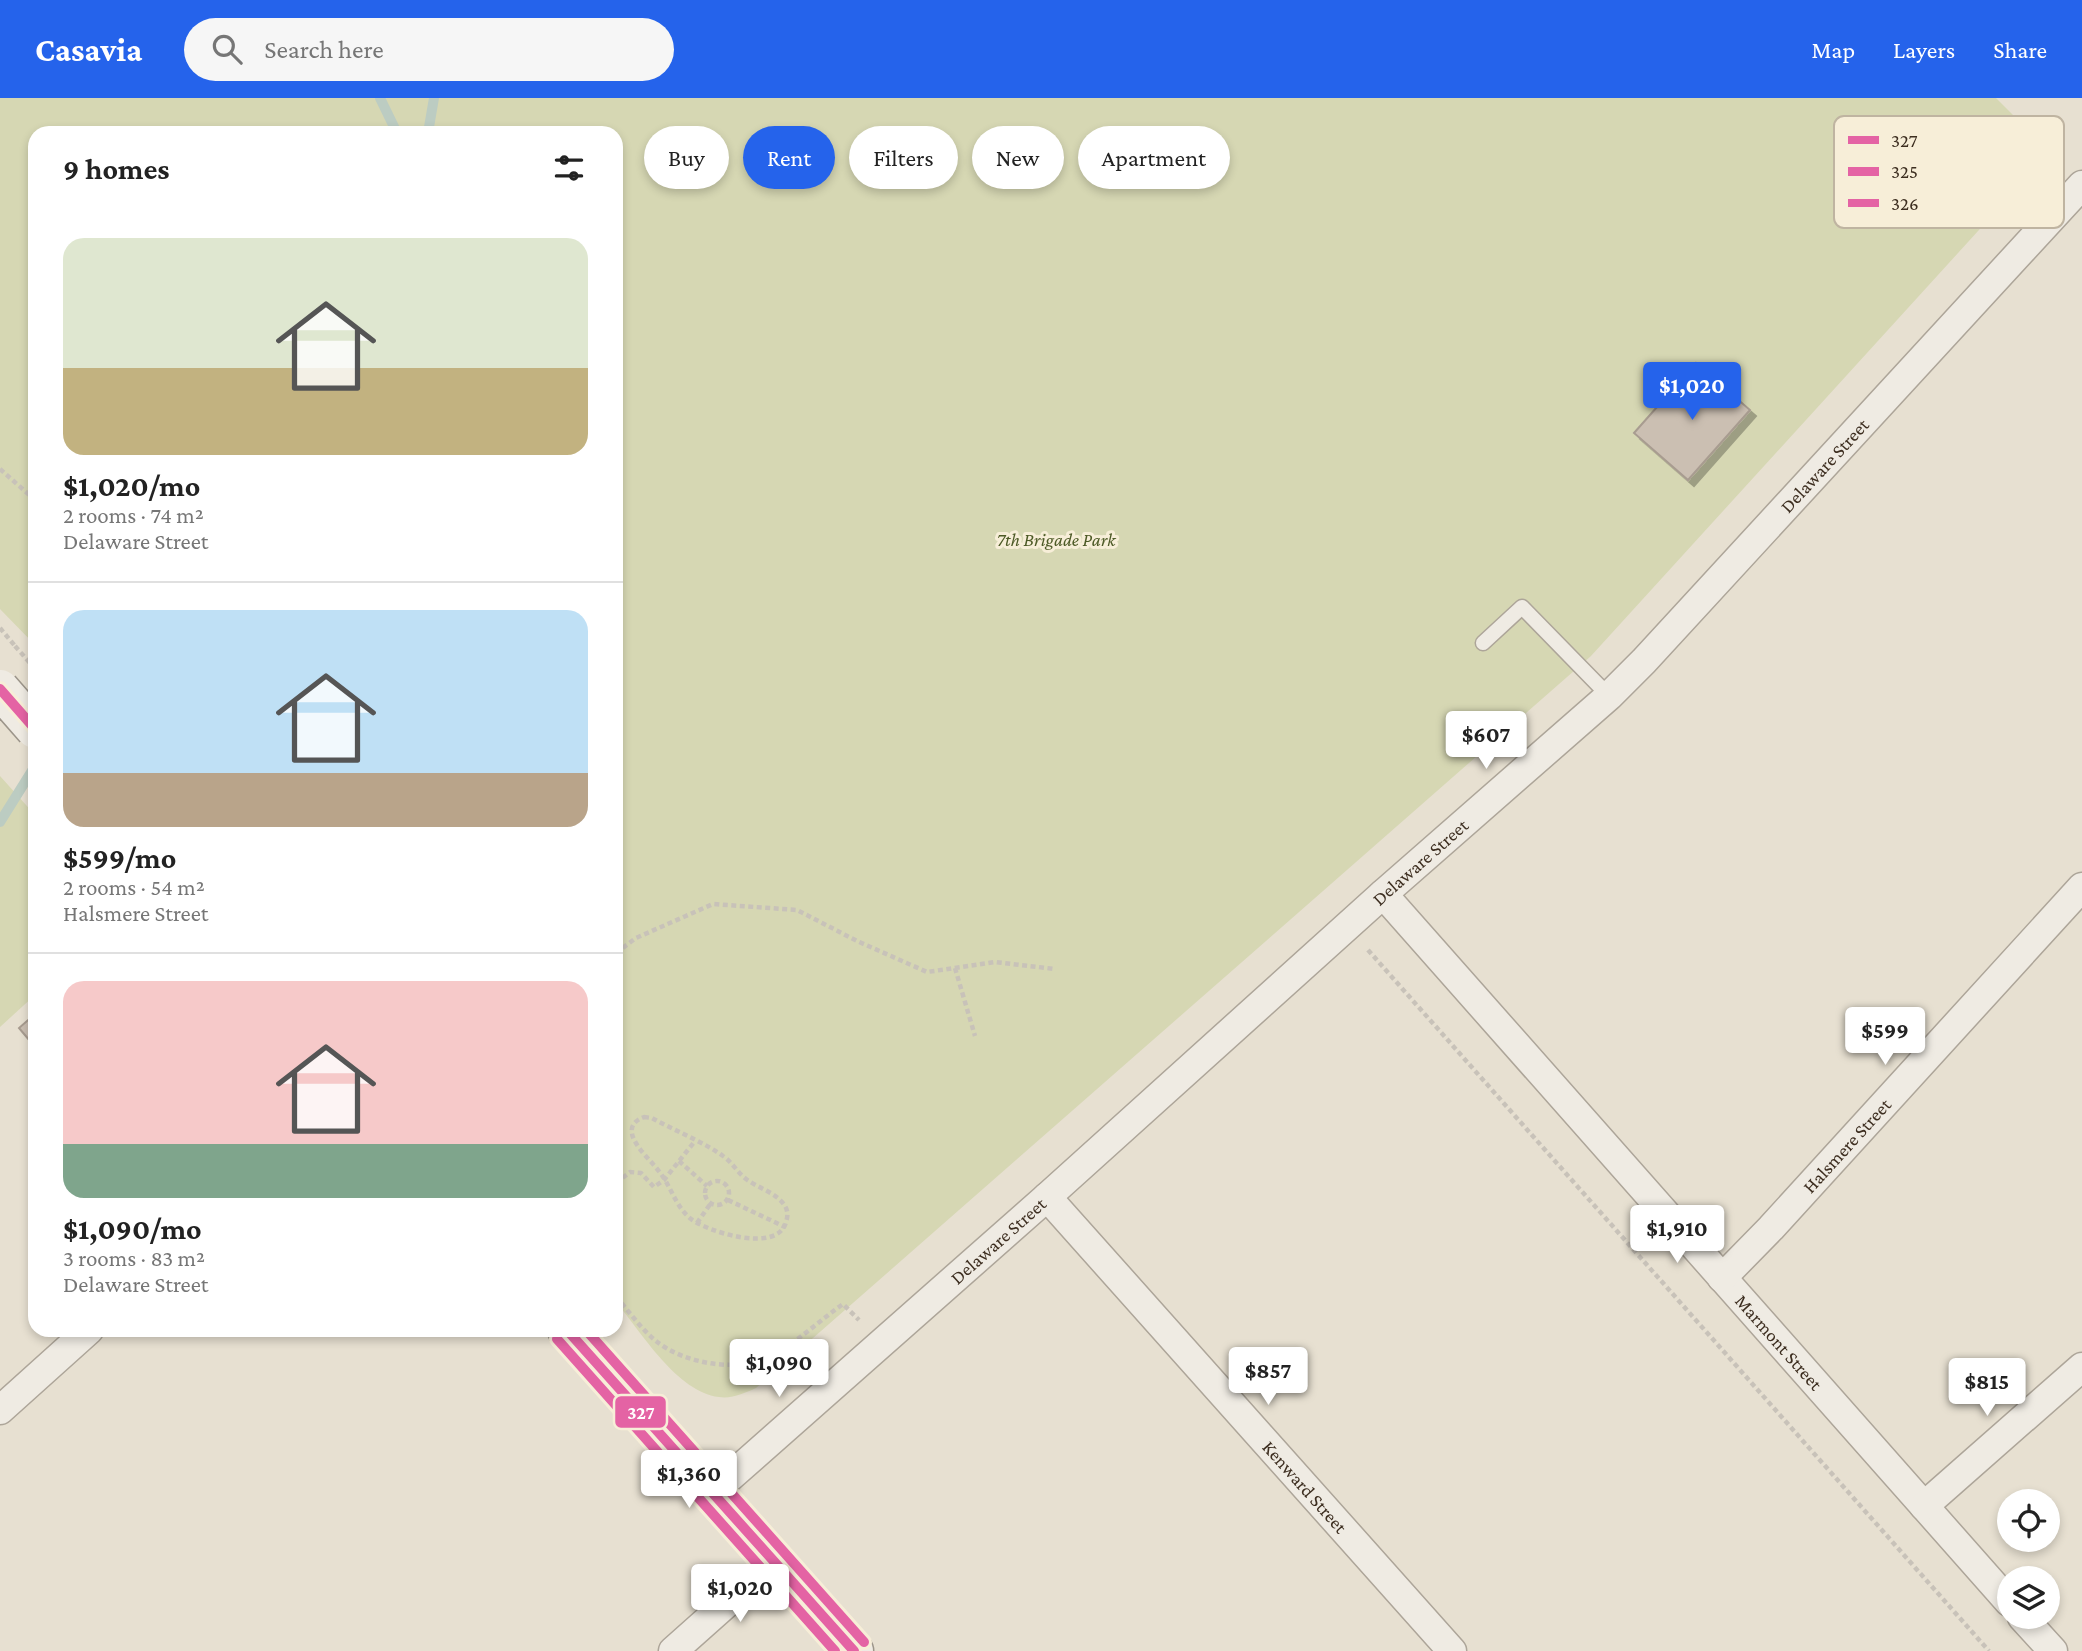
<!DOCTYPE html>
<html lang="en">
<head>
<meta charset="utf-8">
<style>
  :root { --surface:#fff; --page:#f6f6f6; --text:#222; --muted:#767676; --line:#e0e0e0; --accent:#2563eb }
  body { margin:0; font-family:"Crimson Pro",serif; background:var(--page); color:var(--text); height:100vh; display:flex; flex-direction:column; font-size:26px; white-space:nowrap }
  * { box-sizing:border-box; margin:0 }
  p { font-size:23px; color:var(--muted) }
  .icon { flex:none; width:38px; height:38px; fill:none; stroke:currentColor; stroke-width:2; stroke-linecap:round; stroke-linejoin:round }
  .map { position:relative; flex:1; overflow:hidden }
  .side { position:absolute; left:28px; top:28px; width:595px; height:1211px; display:flex; flex-direction:column; background:var(--surface); border-radius:21px; box-shadow:0 4px 10px #0003 }
  .side>* { flex:none }
  .hud { position:absolute; left:644px; top:28px; width:665px; height:63px; display:flex; gap:14px }
  .tools { position:absolute; left:1997px; top:1391px; display:grid; gap:14px }
  .tools a { display:grid; place-items:center; width:63px; height:63px; border-radius:50%; background:var(--surface); box-shadow:0 4px 10px #0003; font-size:35px }
  .price { position:absolute; translate:-50% -60px; padding:0 16px; border-radius:7px; background:#fff; color:#222; font-size:23px; line-height:46px; filter:drop-shadow(0 2px 4px #0008) }
  .price::after { content:''; position:absolute; left:50%; top:42px; width:21px; height:16px; margin-left:-10px; background:inherit; clip-path:polygon(0 0,100% 0,50% 100%) }
  .price.on { background:var(--accent); color:#fff }
  ul { padding:0; list-style:none }
  li { display:grid; align-content:center; gap:14px; height:371px; padding:0 35px }
  li+li { border-top:2px solid var(--line) }
  li span { display:grid; place-items:center; height:217px; border-radius:21px; color:#555 }
  li>.icon { margin-inline-start:auto }
  span .icon { width:126px; height:126px; fill:#fffc; stroke-width:1 }
  li b { font-size:30px }
  h2 { display:flex; justify-content:space-between; align-items:center; height:84px; padding:0 35px; font-size:30px }
  .chip { padding:0 24px; border-radius:32px; background:var(--surface); box-shadow:0 4px 10px #0003; font-size:24px; line-height:63px }
  .chip.on { background:var(--accent); color:#fff }
  header { display:flex; align-items:center; gap:42px; box-sizing:border-box; height:98px; padding:0 35px; background:var(--accent); color:#fff }
  header strong { font-size:33px }
  nav { display:flex; gap:38px; margin-inline-start:auto; font-size:24px }
  .search { width:490px; height:63px; background:var(--page); display:flex; align-items:center; gap:18px; box-sizing:border-box; padding:0 24px; border-radius:38px; color:var(--muted); font-size:26px }
  .map>svg:first-child { display:block }
  .green { fill:#d6d7b3 }
  .lines { fill:none; stroke-linecap:round; stroke-linejoin:round }
  .stream { stroke:#bcccc2; stroke-width:10 }
  .building { fill:#cbbfb2; stroke:#a89c90; stroke-width:2; filter:url(#shadow) }
  .service-casing { stroke:#ada599; stroke-width:17 }
  .minor-casing { stroke:#ada599; stroke-width:31 }
  .secondary-casing { stroke:#9c958a; stroke-width:41 }
  .path { stroke:#c8c2b9; stroke-width:4.5; stroke-dasharray:5 3.5; stroke-linecap:butt }
  .service { stroke:#efebe3; stroke-width:14 }
  .minor { stroke:#efebe3; stroke-width:28 }
  .secondary { stroke:#efebe3; stroke-width:38 }
  .secondary-bridge-casing { stroke:#9c958a; stroke-width:41; stroke-linecap:butt }
  .path-bridge { stroke:#c8c2b9; stroke-width:4.5; stroke-dasharray:5 3.5; stroke-linecap:butt }
  .secondary-bridge { stroke:#efebe3; stroke-width:38 }
  .bus-1-casing { stroke:#f7eed8; stroke-width:16 }
  .bus-2-casing { stroke:#f7eed8; stroke-width:16 }
  .bus-3-casing { stroke:#f7eed8; stroke-width:16 }
  .bus-1 { stroke:#e463a4; stroke-width:10 }
  .bus-2 { stroke:#e463a4; stroke-width:10 }
  .bus-3 { stroke:#e463a4; stroke-width:10 }
  .labels { text-anchor:middle; dominant-baseline:central; stroke-width:6; stroke-linejoin:round; paint-order:stroke }
  .street-label { font-size:19px; fill:#3d2e20; stroke:#f7eed8 }
  .park-label { font-size:19px; font-style:italic; fill:#4d5a26; stroke:#f7eed8 }
  .key { fill:#f7eed8; stroke:#bfb4a1; stroke-width:2 }
  .key-label { font-size:19px; fill:#3d2e20 }
  .line-badge { stroke:#f7eed8; stroke-width:2.5 }
  .badge-label { font-size:19px; text-anchor:middle; font-weight:bold; fill:#fff }
</style>
</head>
<body>
<header>
<strong>Casavia</strong>
<div class="search"><svg class="icon" aria-label="search" viewBox="0 0 24 24"><circle cx="10" cy="10" r="6"/><path d="M15 15l6 6"/></svg>Search here</div>
<nav><a>Map</a><a>Layers</a><a>Share</a></nav>
</header>
<div class="map">
<svg width="2082" height="1553" viewBox="0 0 2082 1553">
  <defs>
    <filter id="shadow"><feDropShadow dx="6" dy="6" stdDeviation="0" flood-color="#0004"/></filter>
  </defs>
  <rect width="100%" height="100%" fill="#e7e0d1"/>
  <path class="green" d="M0,0H1996L2050,54L1591,558L756,1290C745,1295 732,1301 719,1299C677,1294 642,1235 616,1204V35H35V547L0,511Z
    M0,678L35,717V897L0,929Z"/>
  <g class="lines">
    <path class="stream" d="M380,0L397,35
      M428,35L434,0
      M0,724L35,668"/>
  </g>
  <path class="building" d="M1696,265L1750,312L1688,382L1634,335Z
    M35,916V949L19,930Z"/>
  <g class="lines">
    <defs>
      <path id="service" d="M1483,545L1522,509L1609,598"/>
      <g id="minor">
        <path id="s1" d="M1383,796L2009,1504"/>
        <path id="s2" d="M1047,1099L1452,1553"/>
        <path id="s3" d="M1722,1180L1771,1130L2082,789"/>
        <path d="M0,1312L89,1232"/>
        <path id="s4" d="M713,1394L1047,1099L1383,796L1609,598L1644,563L2082,87"/>
        <path d="M1924,1408L2082,1269"/>
        <path d="M2022,1519L2053,1553"/>
        <path d="M673,1553L774,1463"/>
      </g>
      <path id="secondary" d="M567,1232L854,1553"/>
    </defs>
    <use href="#service" class="service-casing"/>
    <use href="#minor" class="minor-casing"/>
    <use href="#secondary" class="secondary-casing"/>
    <path class="path" d="M0,371L35,402
      M0,530L15,548
      M1368,852L1989,1553
      M616,855L636,840L713,806L797,812L857,843L927,874L995,864L1055,871
      M955,870L975,938
      M644,1019L652,1020C675,1033 702,1043 723,1058C732,1064 737,1074 746,1081C758,1090 777,1095 785,1108C788,1113 788,1118 786,1124C778,1156 708,1134 691,1121C676,1109 672,1091 661,1076C656,1069 650,1063 644,1056C633,1043 623,1027 644,1019Z
      M679,1063L707,1088
      M705 1095a12 12 0 1 1 24 0a12 12 0 1 1-24 0Z
      M616,1085L630,1074L641,1075L654,1089L664,1082L695,1043
      M728,1102L785,1129
      M697,1125L711,1105
      M616,1199C629,1213 641,1231 656,1243C683,1265 736,1275 769,1259C795,1246 819,1223 843,1206L859,1222"/>
    <use href="#service" class="service"/>
    <use href="#minor" class="minor"/>
    <use href="#secondary" class="secondary"/>
    <defs>
      <path id="secondary-bridge" d="M0,591L35,631"/>
    </defs>
    <use href="#secondary-bridge" class="secondary-bridge-casing"/>
    <path class="path-bridge" d="M15,548L30,565"/>
    <use href="#secondary-bridge" class="secondary-bridge"/>
    <defs>
      <path id="bus-1" d="M0,591L35,631
        M567,1232L854,1553"/>
      <path id="bus-2" d="M557,1241L835,1553"/>
      <path id="bus-3" d="M586,1232L864,1544"/>
    </defs>
    <use href="#bus-1" class="bus-1-casing"/>
    <use href="#bus-2" class="bus-2-casing"/>
    <use href="#bus-3" class="bus-3-casing"/>
    <use href="#bus-1" class="bus-1"/>
    <use href="#bus-2" class="bus-2"/>
    <use href="#bus-3" class="bus-3"/>
  </g>
  <g class="labels">
    <g class="street-label">
      <text stroke="none"><textPath href="#s4" startOffset="1514">Delaware Street</textPath></text>
      <text stroke="none"><textPath href="#s4" startOffset="947">Delaware Street</textPath></text>
      <text stroke="none"><textPath href="#s3" startOffset="182">Halsmere Street</textPath></text>
      <text stroke="none"><textPath href="#s4" startOffset="380">Delaware Street</textPath></text>
      <text stroke="none"><textPath href="#s1" startOffset="598">Marmont Street</textPath></text>
      <text stroke="none"><textPath href="#s2" startOffset="388">Kenward Street</textPath></text>
    </g>
    <g class="park-label">
      <text x="1056" y="441">7th Brigade Park</text>
    </g>
  </g>
  <rect x="1834" y="18" width="230" height="112" rx="10" class="key"/>
  <rect x="1848" y="38" width="31" height="8" fill="#e463a4"/>
  <rect x="1848" y="69" width="31" height="9" fill="#e463a4"/>
  <rect x="1848" y="101" width="31" height="8" fill="#e463a4"/>
  <g class="key-label">
    <text x="1891" y="49">327</text>
    <text x="1891" y="80">325</text>
    <text x="1891" y="112">326</text>
  </g>
  <rect class="line-badge" x="614" y="1297" width="53" height="34" rx="7" fill="#e463a4"/>
  <g class="badge-label">
    <text x="641" y="1321">327</text>
  </g>
</svg>
<div class="tools">
<a><svg class="icon" aria-label="locate" viewBox="0 0 24 24"><circle cx="12" cy="12" r="6"/><path d="M12 2v4M12 18v4M2 12h4M18 12h4"/></svg></a>
<a><svg class="icon" aria-label="layers" viewBox="0 0 24 24"><path d="M12 4l9 5-9 5-9-5zM3 14l9 5 9-5"/></svg></a>
</div>
<b class="price on" style="left:1692px;top:324px">$1,020</b>
<b class="price" style="left:1486px;top:673px">$607</b>
<b class="price" style="left:1885px;top:969px">$599</b>
<b class="price" style="left:1677px;top:1167px">$1,910</b>
<b class="price" style="left:779px;top:1301px">$1,090</b>
<b class="price" style="left:1268px;top:1309px">$857</b>
<b class="price" style="left:1987px;top:1320px">$815</b>
<b class="price" style="left:689px;top:1412px">$1,360</b>
<b class="price" style="left:740px;top:1526px">$1,020</b>
<div class="hud">
<a class="chip">Buy</a>
<a class="chip on">Rent</a>
<a class="chip">Filters</a>
<a class="chip">New</a>
<a class="chip">Apartment</a>
</div>
<section class="side">
<h2>9 homes<svg class="icon" aria-label="filters" viewBox="0 0 24 24"><path d="M4 7h16M4 17h16"/><circle cx="9" cy="7" r="2"/><circle cx="15" cy="17" r="2"/></svg></h2>
<ul>
<li><span style="background:linear-gradient(#dfe7d0 60%,#c2b280 0)"><svg class="icon" aria-label="home" viewBox="0 0 24 24"><path d="M3 11l9-7 9 7M6 9v11h12V9"/></svg></span><div><b>$1,020/mo</b><p>2 rooms · 74 m²</p><p>Delaware Street</p></div></li>
<li><span style="background:linear-gradient(#bfe0f5 75%,#b9a48a 0)"><svg class="icon" aria-label="home" viewBox="0 0 24 24"><path d="M3 11l9-7 9 7M6 9v11h12V9"/></svg></span><div><b>$599/mo</b><p>2 rooms · 54 m²</p><p>Halsmere Street</p></div></li>
<li><span style="background:linear-gradient(#f6c9c9 75%,#7fa58c 0)"><svg class="icon" aria-label="home" viewBox="0 0 24 24"><path d="M3 11l9-7 9 7M6 9v11h12V9"/></svg></span><div><b>$1,090/mo</b><p>3 rooms · 83 m²</p><p>Delaware Street</p></div></li>
</ul>
</section>
</div>
</body>
</html>
